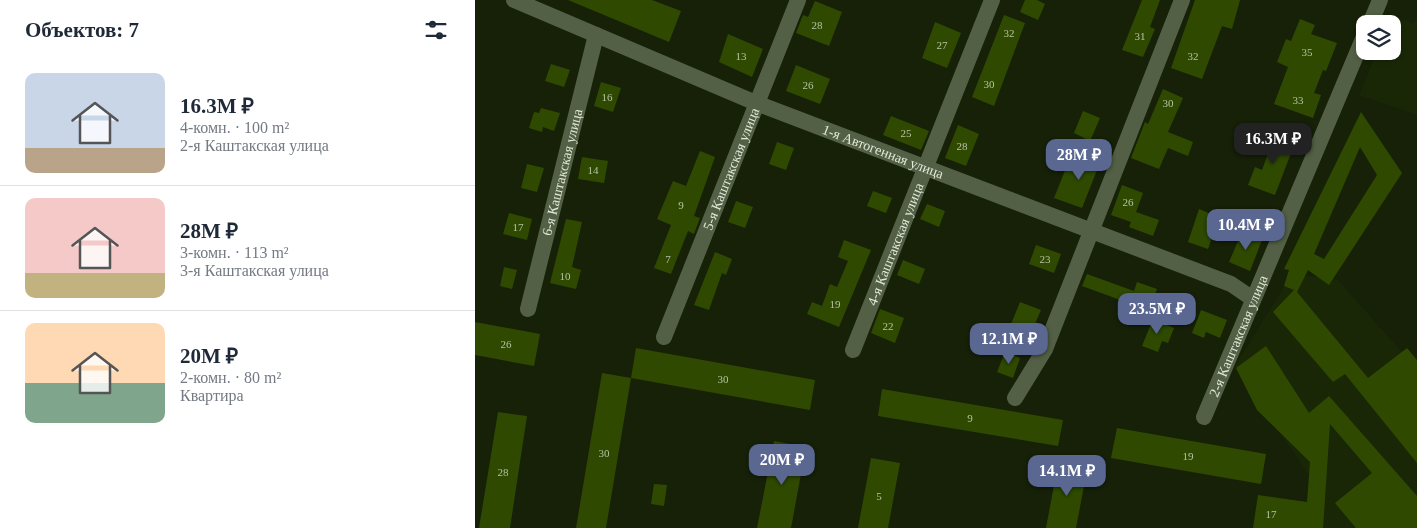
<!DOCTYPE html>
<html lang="ru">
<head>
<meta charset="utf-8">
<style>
  :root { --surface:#fff; --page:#f2f2f3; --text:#1f2937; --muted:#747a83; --line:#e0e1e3; --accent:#5a6790 }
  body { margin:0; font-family:Georgia,serif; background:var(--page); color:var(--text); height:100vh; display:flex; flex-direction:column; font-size:19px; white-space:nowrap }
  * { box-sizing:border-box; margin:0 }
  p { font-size:16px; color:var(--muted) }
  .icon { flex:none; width:28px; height:28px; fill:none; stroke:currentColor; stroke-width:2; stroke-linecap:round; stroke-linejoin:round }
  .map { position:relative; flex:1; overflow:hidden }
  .panel { display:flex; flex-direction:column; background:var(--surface); width:475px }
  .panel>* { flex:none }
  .controls { position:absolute; left:881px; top:15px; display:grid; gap:10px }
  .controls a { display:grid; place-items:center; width:45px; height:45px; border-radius:10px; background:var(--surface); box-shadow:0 1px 4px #0004; font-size:25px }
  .price { position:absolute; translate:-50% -42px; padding:0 11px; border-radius:10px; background:var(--accent); color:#fff; font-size:16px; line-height:32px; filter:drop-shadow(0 1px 2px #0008) }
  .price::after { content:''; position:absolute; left:50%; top:30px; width:15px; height:11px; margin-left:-8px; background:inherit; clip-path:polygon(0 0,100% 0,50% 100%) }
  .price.current { background:#222; color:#fff }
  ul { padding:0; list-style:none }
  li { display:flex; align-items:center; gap:15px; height:125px; padding:0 25px }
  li+li { border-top:1px solid var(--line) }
  li span { display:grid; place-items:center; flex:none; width:140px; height:100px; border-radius:10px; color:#555 }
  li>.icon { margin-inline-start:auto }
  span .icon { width:60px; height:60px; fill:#fffc; stroke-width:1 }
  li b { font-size:21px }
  h2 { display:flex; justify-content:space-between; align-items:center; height:60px; padding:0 25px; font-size:21px }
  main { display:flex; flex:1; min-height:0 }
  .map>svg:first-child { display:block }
  .built { fill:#192707 }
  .building { fill:#2f4a00; fill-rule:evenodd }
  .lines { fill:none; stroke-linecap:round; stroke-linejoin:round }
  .minor { stroke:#536045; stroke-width:16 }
  .labels { text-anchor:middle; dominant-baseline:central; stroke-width:4.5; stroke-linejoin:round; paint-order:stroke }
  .number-label { font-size:11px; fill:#b4c1a3 }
  .street-label { font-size:14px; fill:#e1e9d9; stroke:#162108 }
</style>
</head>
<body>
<main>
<section class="panel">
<h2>Объектов: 7<svg class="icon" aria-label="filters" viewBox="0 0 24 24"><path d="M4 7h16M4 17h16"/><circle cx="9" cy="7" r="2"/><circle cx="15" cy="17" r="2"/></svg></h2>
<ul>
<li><span style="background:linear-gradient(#c9d6e8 75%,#b9a48a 0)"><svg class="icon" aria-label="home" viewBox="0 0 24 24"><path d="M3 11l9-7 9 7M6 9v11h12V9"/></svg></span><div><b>16.3M ₽</b><p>4-комн. · 100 m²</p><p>2-я Каштакская улица</p></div></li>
<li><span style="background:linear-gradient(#f6c9c9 75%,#c2b280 0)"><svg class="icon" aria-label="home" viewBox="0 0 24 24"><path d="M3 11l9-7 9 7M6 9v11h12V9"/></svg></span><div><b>28M ₽</b><p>3-комн. · 113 m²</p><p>3-я Каштакская улица</p></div></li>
<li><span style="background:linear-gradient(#ffd9b3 60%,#7fa58c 0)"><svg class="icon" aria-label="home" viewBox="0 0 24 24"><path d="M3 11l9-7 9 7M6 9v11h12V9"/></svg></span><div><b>20M ₽</b><p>2-комн. · 80 m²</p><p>Квартира</p></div></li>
</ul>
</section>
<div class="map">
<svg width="942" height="528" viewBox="0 0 942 528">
  <rect width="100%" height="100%" fill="#162108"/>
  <path class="built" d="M917,16L939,23L942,17V115L884,95L902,51H918V24H914Z
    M817,274L863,280L942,369V528H831L834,475L760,366Z"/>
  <path class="building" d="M93,0H177L206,11L194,42Z
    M550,0H562L570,4L563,20L545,12Z
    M667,0H685L675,27L680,29L668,57L647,50Z
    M720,0H765L757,29L747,26L727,79L696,68Z
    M340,1L367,12L354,46L321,33L328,15L333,17Z
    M529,15L550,23L519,106L497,97Z
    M825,19L840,25L836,34L862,43L851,71L848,70L839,93L846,95L838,118L799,104L813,67L802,62L811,39L816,41Z
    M460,22L486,33L472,68L447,58Z
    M253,34L288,49L277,77L244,62Z
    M76,64L95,70L89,87L70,81Z
    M321,65L355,79L345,104L311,91Z
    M126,82L146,88L138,112L119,106Z
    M688,89L708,98L693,132L718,142L713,156L693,148L684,169L656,158L670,122L673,124Z
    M66,108L85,113L79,131L68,127L67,132L54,128L59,112L64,113Z
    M608,111L625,118L615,141L599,133Z
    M886,112L927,173L854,285L833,270L822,292L893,378L932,348L942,360V463L870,374L858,382L798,312L819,290L809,286L814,270L809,269ZM885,147L902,175L849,259L839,254Z
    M416,116L454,131L446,150L408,135Z
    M483,125L504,134L491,166L470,158Z
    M801,132L821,140L800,195L773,185L780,167L787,170Z
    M302,142L319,148L311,170L294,164Z
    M612,149L628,155L607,208L579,198L591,168L603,173Z
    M225,151L240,157L219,216L225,218L219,234L213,231L196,274L179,268L196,225L182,219L198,181L211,186Z
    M107,157L133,161L129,183L103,179Z
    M52,164L69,168L62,192L46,188Z
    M647,185L668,193L661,212L684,220L678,236L654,227L656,222L636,215Z
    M398,191L417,198L411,213L392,206Z
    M261,201L278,207L270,228L253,222Z
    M452,204L470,211L464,227L445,219Z
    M724,209L744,217L733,249L713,242Z
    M34,213L57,219L52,240L28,234Z
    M91,219L107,222L97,267L106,270L101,289L75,283Z
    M767,232L787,240L775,271L754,262Z
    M369,240L396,250L364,327L332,314L337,302L347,306L355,284L362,287L373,261L363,257Z
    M561,245L586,254L579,273L554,264Z
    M240,252L257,259L251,275L247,273L234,310L219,305Z
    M428,260L450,269L444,284L422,275Z
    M29,267L42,270L37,289L25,286Z
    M612,274L659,291L662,282L682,289L671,319L645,308L648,301L607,286Z
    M545,302L566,310L556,333L536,324Z
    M405,309L429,318L420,343L396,333Z
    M726,310L752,320L745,338L731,332L729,338L717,333Z
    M678,319L699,328L693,343L687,341L683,352L667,346Z
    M0,322L65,334L59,366L0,355Z
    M791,346L834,413L854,396L942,496V528H881L860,503L897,473L855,424L848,528H778L783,495L832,502L835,462L782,410L761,368Z
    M161,348L340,380L335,410L156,378Z
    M530,352L545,358L538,378L522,372Z
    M127,373L156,378L131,528H101Z
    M407,389L588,420L583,446L403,416Z
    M23,412L52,416L35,528H4Z
    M642,428L791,454L786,484L636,458Z
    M299,441L331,447L316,528H282Z
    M396,458L425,463L413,528H383Z
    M583,464L612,470L601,528H571Z
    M179,484L192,485L189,506L176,504Z"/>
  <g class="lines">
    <g class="minor">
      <path id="s1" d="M39,0L281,103L756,284L778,299"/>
      <path d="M895,24L905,0"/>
      <path id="s2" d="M53,309L121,35"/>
      <path id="s3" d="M189,337L323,0"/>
      <path id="s4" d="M378,350L517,0"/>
      <path d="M540,398L570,349L707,0"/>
      <path id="s5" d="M729,417L890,34"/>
    </g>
  </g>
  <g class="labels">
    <g class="number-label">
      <text x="342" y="25">28</text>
      <text x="534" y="33">32</text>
      <text x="665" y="36">31</text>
      <text x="467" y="45">27</text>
      <text x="832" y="52">35</text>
      <text x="266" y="56">13</text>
      <text x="718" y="56">32</text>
      <text x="514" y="84">30</text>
      <text x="333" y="85">26</text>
      <text x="132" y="97">16</text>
      <text x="823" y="100">33</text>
      <text x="693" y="103">30</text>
      <text x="431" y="133">25</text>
      <text x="487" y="146">28</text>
      <text x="118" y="170">14</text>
      <text x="653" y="202">26</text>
      <text x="206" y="205">9</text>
      <text x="43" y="227">17</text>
      <text x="193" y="259">7</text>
      <text x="570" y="259">23</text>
      <text x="90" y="276">10</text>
      <text x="360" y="304">19</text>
      <text x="413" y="326">22</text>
      <text x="31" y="344">26</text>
      <text x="248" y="379">30</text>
      <text x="495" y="418">9</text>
      <text x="129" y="453">30</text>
      <text x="713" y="456">19</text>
      <text x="28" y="472">28</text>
      <text x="404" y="496">5</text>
      <text x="796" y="514">17</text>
    </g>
    <g class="street-label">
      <text stroke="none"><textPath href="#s1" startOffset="399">1-я Автогенная улица</textPath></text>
      <text stroke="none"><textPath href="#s3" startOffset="181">5-я Каштакская улица</textPath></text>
      <text stroke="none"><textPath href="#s2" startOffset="141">6-я Каштакская улица</textPath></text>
      <text stroke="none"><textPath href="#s4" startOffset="114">4-я Каштакская улица</textPath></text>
      <text stroke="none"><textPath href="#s5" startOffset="88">2-я Каштакская улица</textPath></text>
    </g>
  </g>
</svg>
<div class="controls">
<a><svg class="icon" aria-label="layers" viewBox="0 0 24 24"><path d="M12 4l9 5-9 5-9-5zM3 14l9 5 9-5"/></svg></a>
</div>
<b class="price current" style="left:798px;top:165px">16.3M ₽</b>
<b class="price" style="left:604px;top:181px">28M ₽</b>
<b class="price" style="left:771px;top:251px">10.4M ₽</b>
<b class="price" style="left:682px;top:335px">23.5M ₽</b>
<b class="price" style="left:534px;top:365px">12.1M ₽</b>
<b class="price" style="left:307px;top:486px">20M ₽</b>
<b class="price" style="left:592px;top:497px">14.1M ₽</b>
</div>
</main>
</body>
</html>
